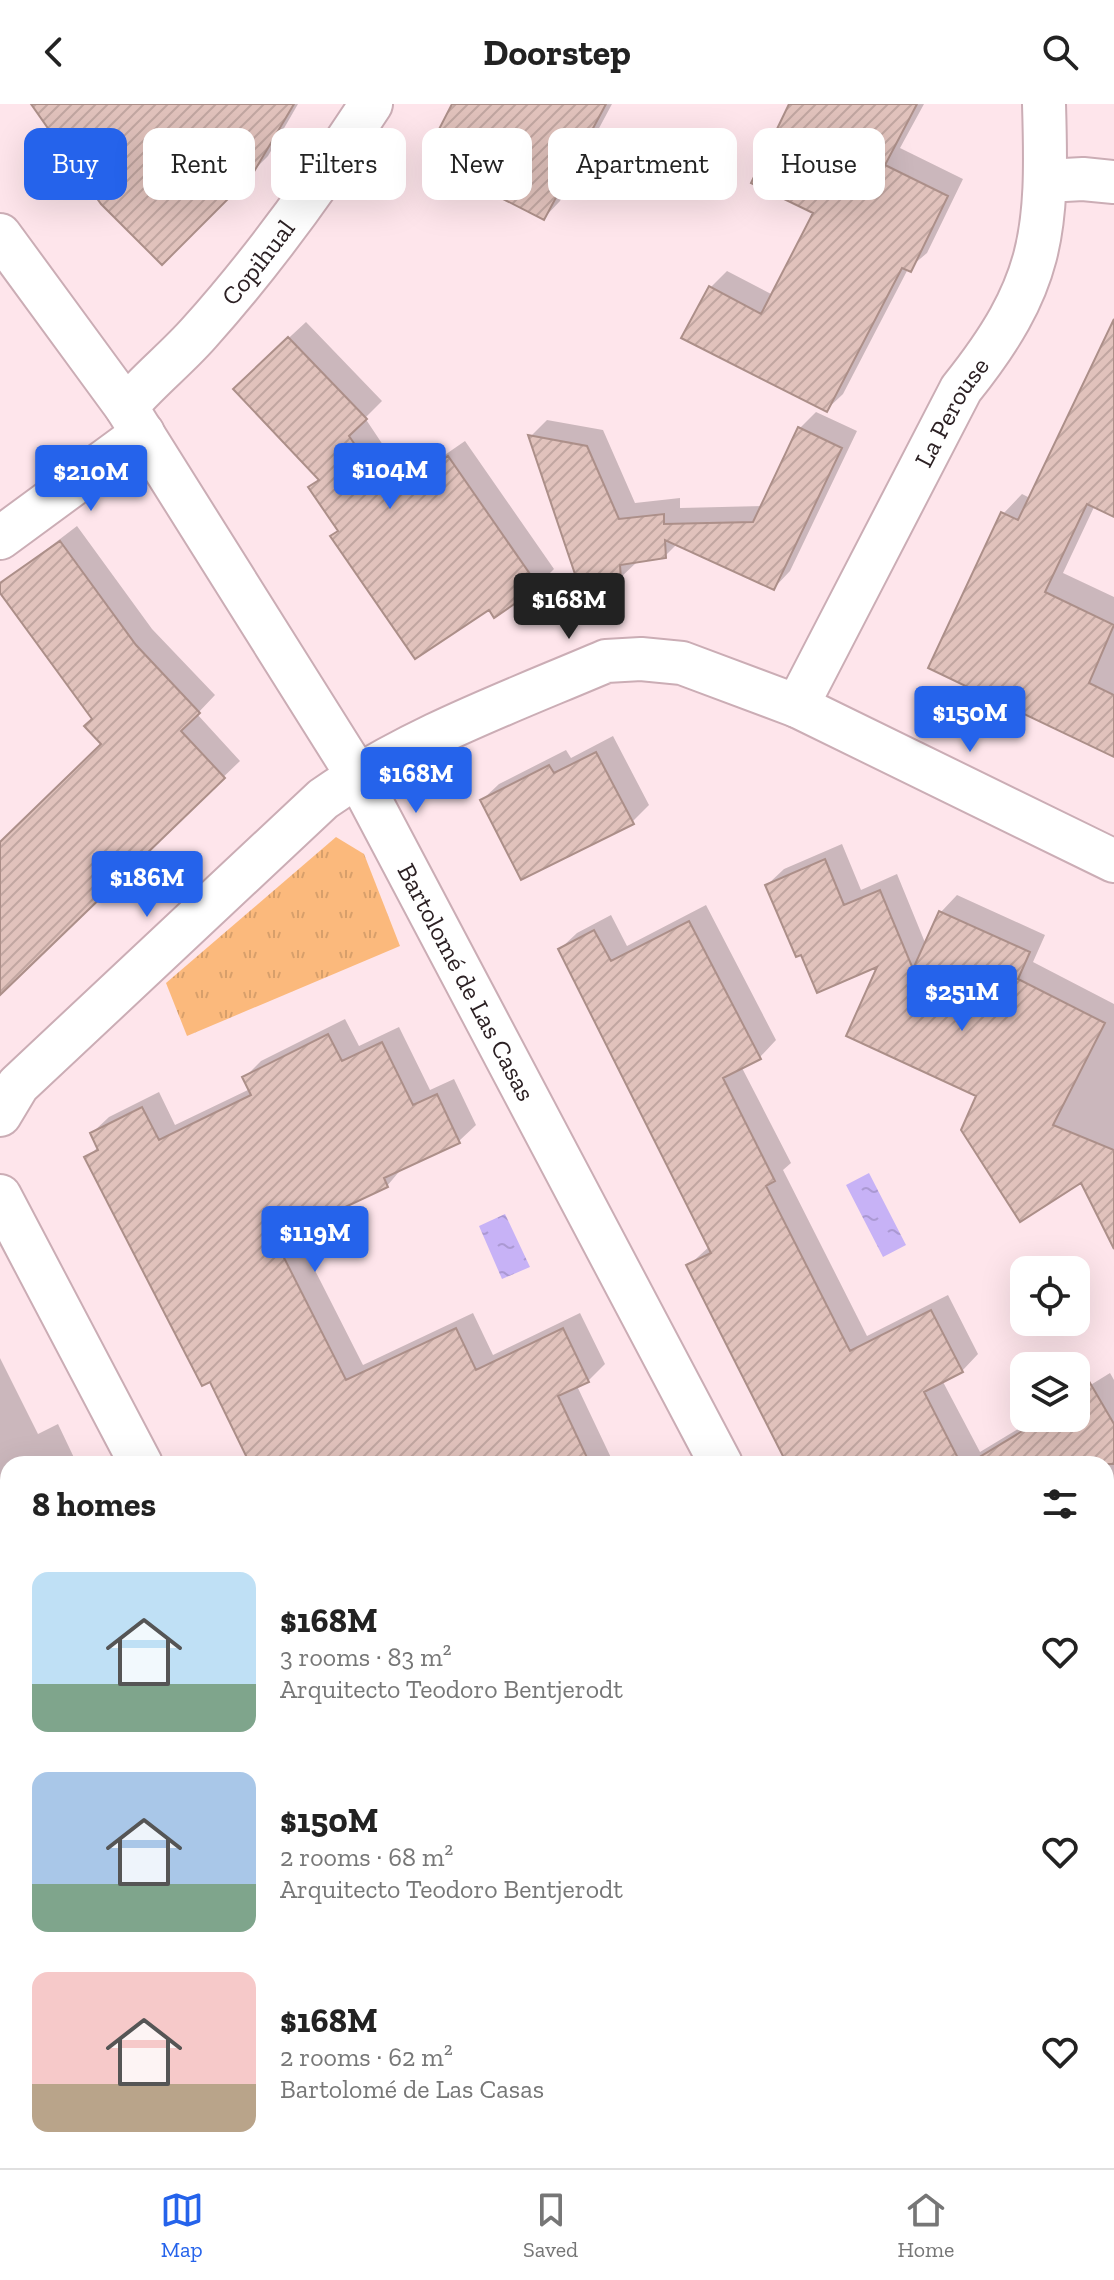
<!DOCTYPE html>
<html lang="en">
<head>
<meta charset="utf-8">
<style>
  :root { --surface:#fff; --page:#f6f6f6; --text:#222; --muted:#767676; --line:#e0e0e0; --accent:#2563eb }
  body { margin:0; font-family:"Zilla Slab",serif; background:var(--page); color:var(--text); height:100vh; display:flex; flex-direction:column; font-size:30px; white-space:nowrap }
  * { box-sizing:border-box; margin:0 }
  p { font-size:26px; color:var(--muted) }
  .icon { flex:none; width:44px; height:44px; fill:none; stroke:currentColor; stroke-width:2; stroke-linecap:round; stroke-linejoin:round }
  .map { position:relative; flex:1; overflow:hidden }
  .drawer { position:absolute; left:0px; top:1352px; width:1114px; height:712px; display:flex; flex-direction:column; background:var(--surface); border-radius:24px 24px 0 0; box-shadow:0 8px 32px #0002 }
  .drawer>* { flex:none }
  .guide { position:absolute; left:24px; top:24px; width:1066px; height:72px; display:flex; gap:16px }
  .fabs { position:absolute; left:1010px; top:1152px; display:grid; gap:16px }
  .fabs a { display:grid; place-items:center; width:80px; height:80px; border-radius:16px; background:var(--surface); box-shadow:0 8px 32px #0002; font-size:40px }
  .price { position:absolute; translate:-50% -68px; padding:0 18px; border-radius:8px; background:var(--accent); color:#fff; font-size:26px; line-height:52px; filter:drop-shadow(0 2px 4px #0008) }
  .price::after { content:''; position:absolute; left:50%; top:48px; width:24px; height:18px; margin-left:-12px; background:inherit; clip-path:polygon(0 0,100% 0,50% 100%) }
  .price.current { background:#222; color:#fff }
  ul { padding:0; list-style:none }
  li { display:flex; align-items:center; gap:24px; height:200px; padding:0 32px }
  li span { display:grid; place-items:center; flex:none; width:224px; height:160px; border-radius:16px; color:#555 }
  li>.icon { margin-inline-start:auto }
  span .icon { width:96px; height:96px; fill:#fffc; stroke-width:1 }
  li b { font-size:34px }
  h2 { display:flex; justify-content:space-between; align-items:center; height:96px; padding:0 32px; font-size:34px }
  .chip { padding:0 28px; border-radius:16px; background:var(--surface); box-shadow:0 8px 32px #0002; font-size:28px; line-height:72px }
  .chip.current { background:var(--accent); color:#fff }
  header { display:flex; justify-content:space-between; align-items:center; height:104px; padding:0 32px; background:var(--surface); font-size:36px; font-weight:700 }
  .tab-bar { display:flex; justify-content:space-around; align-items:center; height:112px; border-top:2px solid var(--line); background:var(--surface); font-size:22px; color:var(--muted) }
  .tab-bar a { display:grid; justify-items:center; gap:4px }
  .tab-bar .current { color:var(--accent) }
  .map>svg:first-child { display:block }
  .grass { fill:url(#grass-tufts) }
  .water { fill:url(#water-ripples) }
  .shadow { fill:#0003 }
  .building { fill:url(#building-hatch); stroke:#ac8f89; stroke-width:2 }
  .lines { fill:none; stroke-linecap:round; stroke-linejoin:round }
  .service-casing { stroke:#cbadb5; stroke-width:26 }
  .minor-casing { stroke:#cbadb5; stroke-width:46 }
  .service { stroke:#fff; stroke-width:22 }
  .minor { stroke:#fff; stroke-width:42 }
  .labels { text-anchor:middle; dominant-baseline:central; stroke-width:6; stroke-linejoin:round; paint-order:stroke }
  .street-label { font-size:26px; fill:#2c2124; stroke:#fee5eb }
</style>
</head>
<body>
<header><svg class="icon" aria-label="back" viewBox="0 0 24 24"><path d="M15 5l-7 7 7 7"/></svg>Doorstep<svg class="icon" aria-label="search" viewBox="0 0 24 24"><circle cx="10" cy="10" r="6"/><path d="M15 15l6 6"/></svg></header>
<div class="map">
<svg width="1114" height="2064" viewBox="0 0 1114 2064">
  <defs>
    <pattern id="grass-tufts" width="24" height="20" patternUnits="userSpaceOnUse" patternTransform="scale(2)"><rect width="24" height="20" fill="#fbb97c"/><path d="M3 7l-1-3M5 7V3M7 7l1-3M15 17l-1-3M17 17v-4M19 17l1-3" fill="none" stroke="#d79f6b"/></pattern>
    <pattern id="water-ripples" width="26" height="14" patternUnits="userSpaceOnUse" patternTransform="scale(2)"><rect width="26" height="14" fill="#c7b2f6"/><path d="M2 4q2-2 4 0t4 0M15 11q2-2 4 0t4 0" fill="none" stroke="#ab99d3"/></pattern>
    <pattern id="building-hatch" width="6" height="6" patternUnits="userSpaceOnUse" patternTransform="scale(2)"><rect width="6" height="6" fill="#e1c2bc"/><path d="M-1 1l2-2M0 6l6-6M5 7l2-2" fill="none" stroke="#c1a6a1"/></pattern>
  </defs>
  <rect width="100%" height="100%" fill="#fee5eb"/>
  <path class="grass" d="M336,733L364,750L400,842L187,932L166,879Z"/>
  <path class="water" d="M869,1069L906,1141L883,1153L846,1081Z
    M505,1110L530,1163L502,1175L479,1122Z"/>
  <path class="shadow" d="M35,0H298L268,52L162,158Z
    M455,0H612L560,97L544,114L486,56Z
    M791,0H924L900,44L963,75L927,149L908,165L843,290L826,306L710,184L727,167L773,191L816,108Z
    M306,218L382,297L365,314L407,377L465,337L554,465L538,481L489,503L332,432L339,425L311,383L320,374L252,268Z
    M1114,238V410L1095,401L1063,469L1114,493V651L1003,410L1022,390L1030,394Z
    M816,308L857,327L790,467L774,484L678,439L665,452L637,458L620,474L531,332L547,316L603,326L635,399L680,394V404L763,402L800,324Z
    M77,422L152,525L215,591L197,610L240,657L0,887V739L104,640L94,614L0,486V481Z
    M613,632L649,701L632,718L482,696L499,680L566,646L571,654Z
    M842,740L861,786L897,770L926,841L941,808L957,791L1045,831L1033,858L1114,900V1140L1082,1076L979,990L881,859L802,848L767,781L784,765Z
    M706,801L776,936L760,953L741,962L791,1059L783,1066L867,1232L948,1191L978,1250L962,1267L942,1276L980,1348L1036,1314H1076V1290L1110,1269L1114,1276V1434L1106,1428V1360H789L688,1162L710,1142L560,845L577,829L611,811L627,842Z
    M345,915L359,942L399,923L430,986L454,975L476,1021L459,1037L403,1063L387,1082L294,1125L363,1261L473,1209L493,1251L580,1209L605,1260L588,1277L577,1282L614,1360H248L251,1357L211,1276L87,1054L99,1042L92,1029L109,1013L159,988L175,1021L250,985L245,973L261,957Z
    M0,1254L38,1330L58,1320L77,1360H8V1525L0,1529Z
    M0,1658L6,1670L0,1675Z
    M8,1782V2056H176L180,2064H0V1786Z
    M1114,1830V1901L1106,1886V1834Z
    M244,2056H459L463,2064H248Z
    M611,2056H999L1003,2064H616Z"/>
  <path class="building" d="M31,0H294L252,71L162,161L101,100Z
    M452,0H606L544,116L472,79L484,57L436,31Z
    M789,0H917L885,61L948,92L911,168L902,164L827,308L681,234L709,182L761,210L813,109L751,79Z
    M1114,215V413L1087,400L1045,488L1114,521L1089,579L1114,591V653L928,564L1001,408L1018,416Z
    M288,233L367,315L349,332L390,392L448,352L539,483L494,514L489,506L415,555L330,432L338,427L308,383L319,376L233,285Z
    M798,323L842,344L774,486L665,436L666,454L620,461L621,476L578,479L528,331L587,342L619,415L664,410V420L753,418Z
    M60,437L136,541L200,609L181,627L225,674L0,891V738L101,640L84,622L92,615L0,489V479Z
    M596,648L634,720L521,776L480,696L549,661L554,669Z
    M825,755L844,801L880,786L913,865L939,807L1030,848L1018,875L1105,919L1053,1021L1114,1046V1145L1081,1079L1020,1118L961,1026L976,992L846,932L877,863L817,889L801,851L796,853L765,781Z
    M689,817L761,955L723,974L775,1077L766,1082L850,1247L931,1206L963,1268L924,1288L961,1360H787L686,1161L711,1149L558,845L594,826L611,857Z
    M328,930L342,957L382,938L413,1001L437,990L460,1039L384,1074L388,1083L275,1136L346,1276L456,1224L476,1266L563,1224L589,1278L558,1292L590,1360H250L210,1278L202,1282L84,1053L98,1046L90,1029L142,1003L159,1036L251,991L242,973Z
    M1076,1255L1114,1320V1360H968L1044,1314H1076Z"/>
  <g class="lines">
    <defs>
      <path id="service" d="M0,1737L8,1733"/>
      <g id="minor">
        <path d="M1046,77L1083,75L1114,78"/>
        <path id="s1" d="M0,131L126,303L357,671L721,1360"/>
        <path id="s2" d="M126,303C149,276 176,255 199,229C263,158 319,80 371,0"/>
        <path d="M0,434L143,329"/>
        <path id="s3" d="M797,602L961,285C1044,181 1048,130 1044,0"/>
        <path d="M0,1011L18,981L323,695C408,635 510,598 606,557L641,555L682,559L797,602L1114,757"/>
        <path d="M0,1092L141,1360"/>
        <path d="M1106,1723L1114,1716"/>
        <path d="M504,2056L508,2064"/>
        <path d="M1084,2056L1088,2064"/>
      </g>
    </defs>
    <use href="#service" class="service-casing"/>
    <use href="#minor" class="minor-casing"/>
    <use href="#service" class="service"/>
    <use href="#minor" class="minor"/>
  </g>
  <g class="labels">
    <g class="street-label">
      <text stroke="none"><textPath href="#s2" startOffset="196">Copihual</textPath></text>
      <text stroke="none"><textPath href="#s3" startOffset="332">La Perouse</textPath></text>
      <text stroke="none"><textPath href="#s1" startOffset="882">Bartolomé de Las Casas</textPath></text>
    </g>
  </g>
</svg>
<div class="fabs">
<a><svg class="icon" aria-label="locate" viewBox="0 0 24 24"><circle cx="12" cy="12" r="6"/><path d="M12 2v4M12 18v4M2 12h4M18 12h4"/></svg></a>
<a><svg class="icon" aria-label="layers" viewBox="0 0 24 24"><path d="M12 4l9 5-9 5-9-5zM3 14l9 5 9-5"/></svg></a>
</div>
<b class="price" style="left:390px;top:407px">$104M</b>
<b class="price" style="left:91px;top:409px">$210M</b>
<b class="price current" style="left:569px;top:537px">$168M</b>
<b class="price" style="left:970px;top:650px">$150M</b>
<b class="price" style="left:416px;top:711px">$168M</b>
<b class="price" style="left:147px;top:815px">$186M</b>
<b class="price" style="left:962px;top:929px">$251M</b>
<b class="price" style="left:315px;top:1170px">$119M</b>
<div class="guide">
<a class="chip current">Buy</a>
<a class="chip">Rent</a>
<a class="chip">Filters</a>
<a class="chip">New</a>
<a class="chip">Apartment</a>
<a class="chip">House</a>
</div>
<section class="drawer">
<h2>8 homes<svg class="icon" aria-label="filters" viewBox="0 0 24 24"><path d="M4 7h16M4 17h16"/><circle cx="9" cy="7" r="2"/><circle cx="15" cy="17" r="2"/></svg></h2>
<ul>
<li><span style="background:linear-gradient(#bfe0f5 70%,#7fa58c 0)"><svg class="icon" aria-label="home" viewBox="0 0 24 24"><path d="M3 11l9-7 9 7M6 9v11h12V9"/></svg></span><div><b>$168M</b><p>3 rooms · 83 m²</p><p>Arquitecto Teodoro Bentjerodt</p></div><svg class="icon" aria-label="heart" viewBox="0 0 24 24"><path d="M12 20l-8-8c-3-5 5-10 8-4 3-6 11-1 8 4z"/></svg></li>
<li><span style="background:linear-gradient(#a9c7e8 70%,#7fa58c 0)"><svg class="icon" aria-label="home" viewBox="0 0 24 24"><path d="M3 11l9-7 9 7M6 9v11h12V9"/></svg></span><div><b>$150M</b><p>2 rooms · 68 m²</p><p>Arquitecto Teodoro Bentjerodt</p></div><svg class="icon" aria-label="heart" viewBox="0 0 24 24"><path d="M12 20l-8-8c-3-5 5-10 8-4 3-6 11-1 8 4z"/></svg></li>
<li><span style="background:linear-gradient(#f6c9c9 70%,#b9a48a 0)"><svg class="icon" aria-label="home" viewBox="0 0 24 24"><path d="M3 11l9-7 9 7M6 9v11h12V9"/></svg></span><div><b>$168M</b><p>2 rooms · 62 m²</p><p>Bartolomé de Las Casas</p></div><svg class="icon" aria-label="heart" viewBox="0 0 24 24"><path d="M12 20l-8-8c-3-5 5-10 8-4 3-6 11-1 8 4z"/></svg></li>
</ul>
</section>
</div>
<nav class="tab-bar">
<a class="current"><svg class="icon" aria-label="map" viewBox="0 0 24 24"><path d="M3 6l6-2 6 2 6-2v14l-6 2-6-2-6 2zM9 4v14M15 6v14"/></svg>Map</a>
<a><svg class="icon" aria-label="saved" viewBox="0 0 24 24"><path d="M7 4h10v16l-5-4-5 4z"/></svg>Saved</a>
<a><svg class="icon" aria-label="home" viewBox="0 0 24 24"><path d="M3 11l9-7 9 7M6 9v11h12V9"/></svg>Home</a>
</nav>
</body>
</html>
